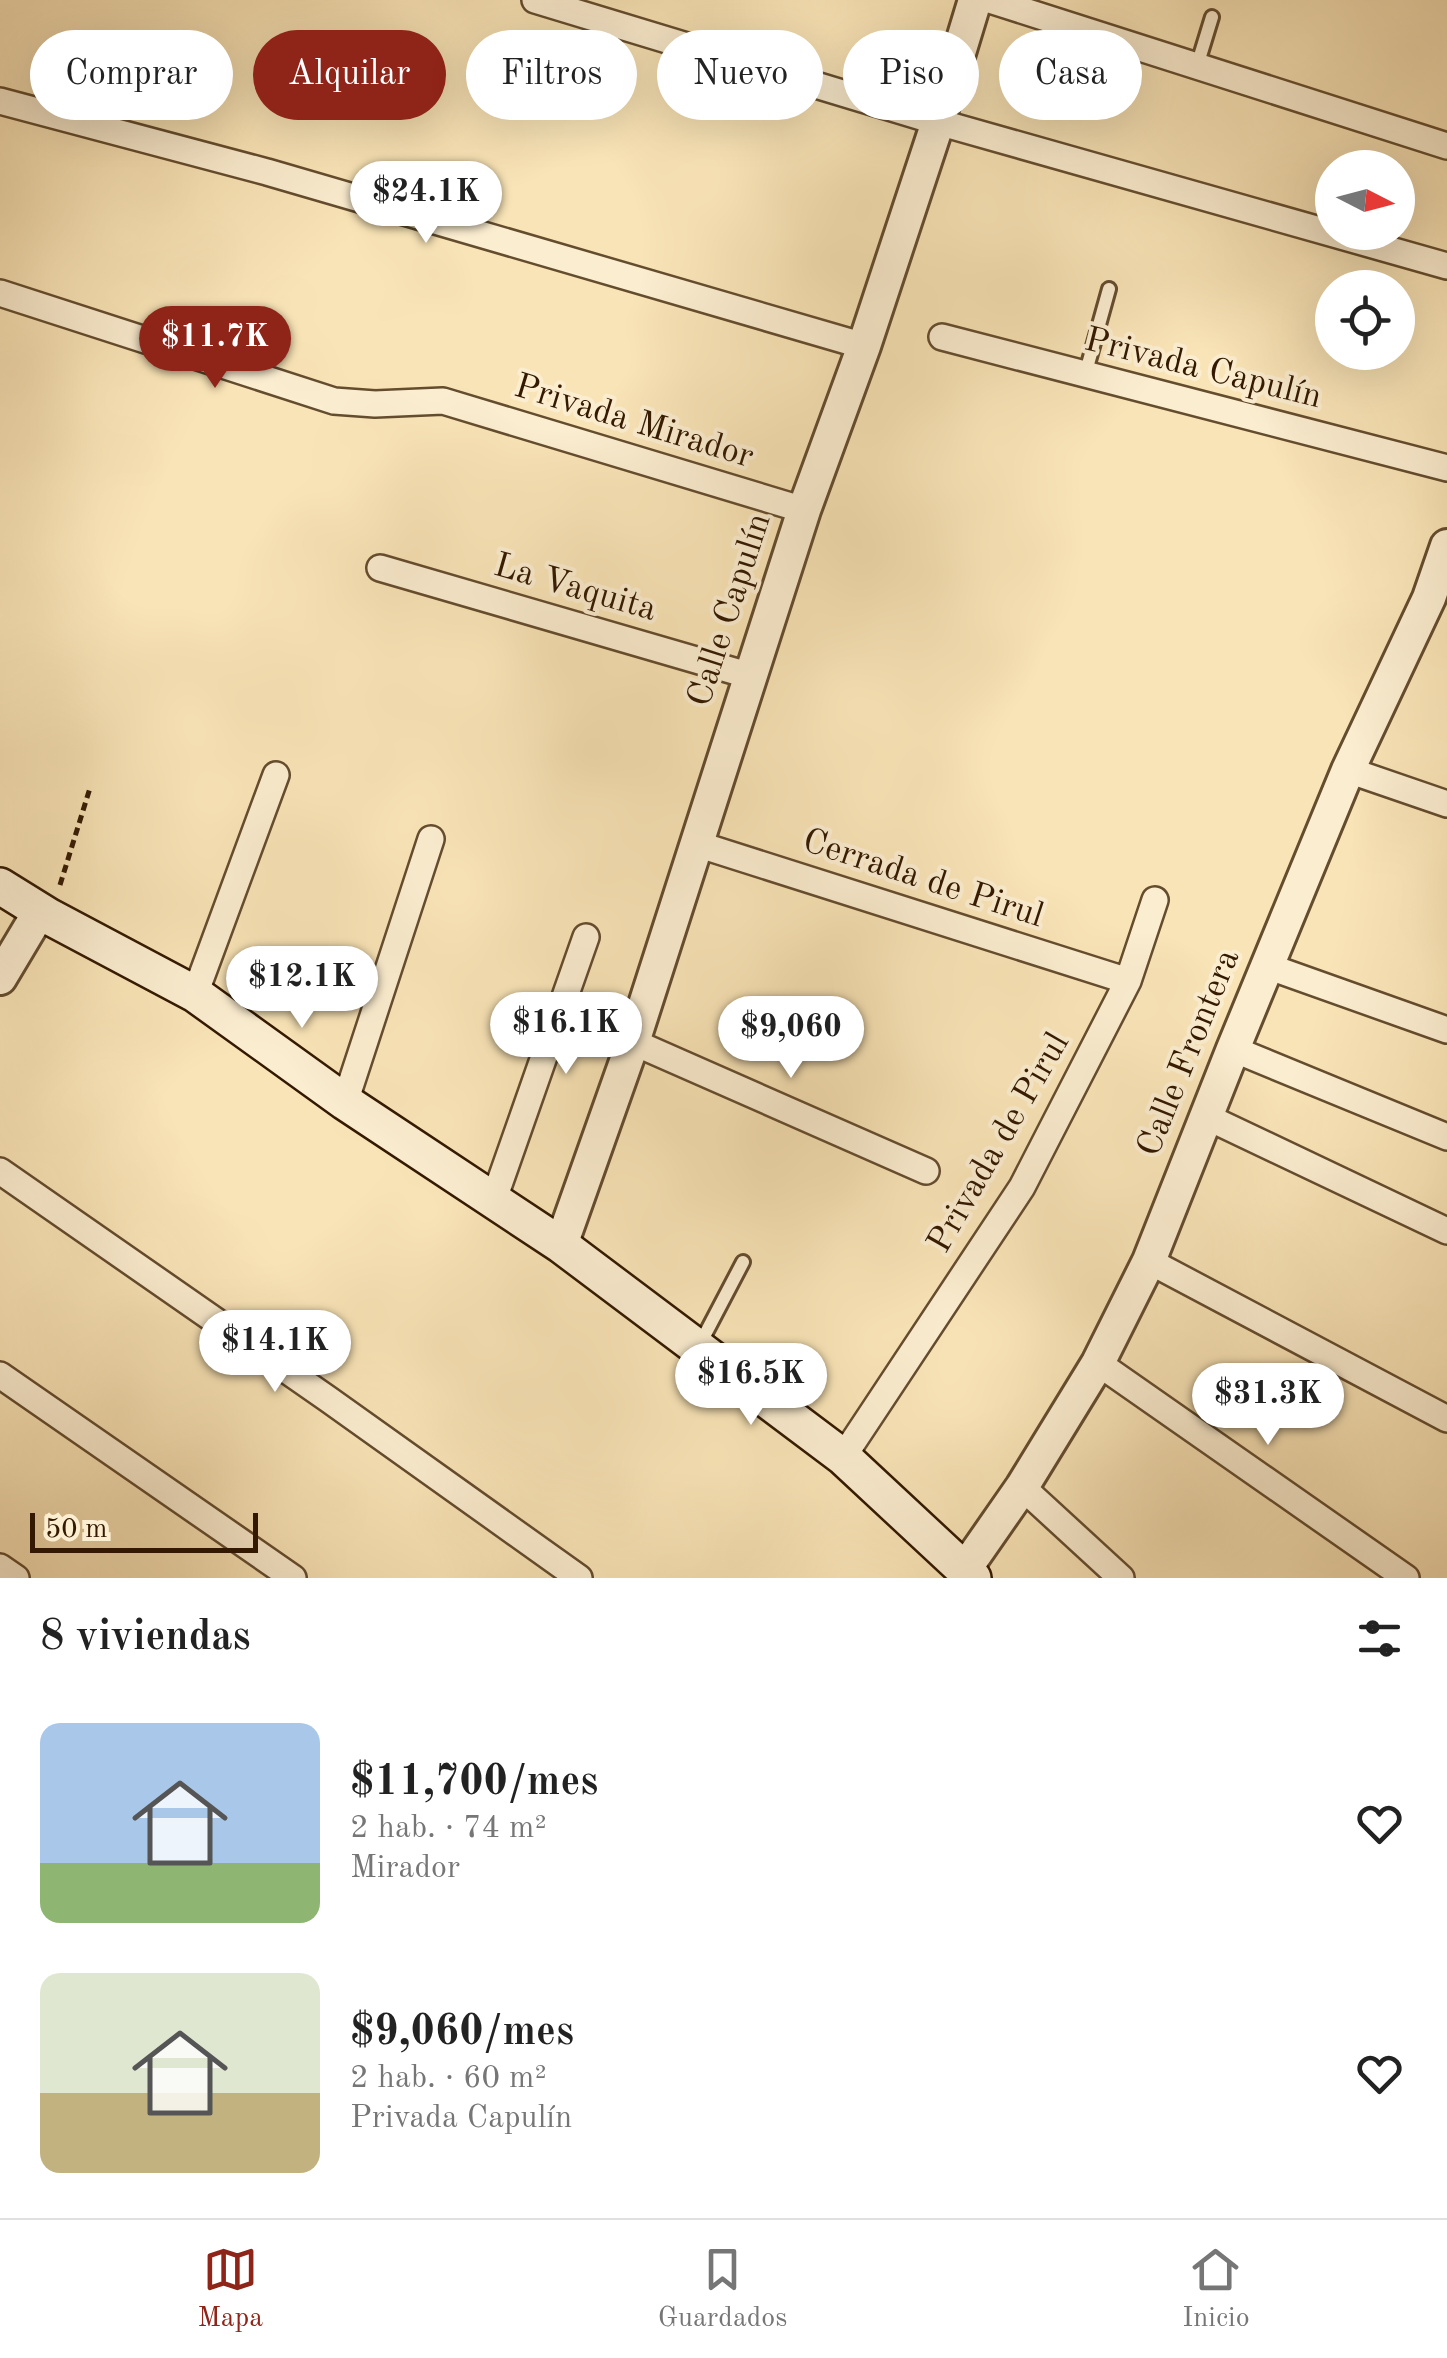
<!DOCTYPE html>
<html lang="es">
<head>
<meta charset="utf-8">
<style>
  :root { --surface:#fff; --page:#f2f2f2; --text:#222; --muted:#767676; --line:#e0e0e0; --accent:#8f2418 }
  body { margin:0; font-family:"Old Standard TT",serif; background:var(--page); color:var(--text); height:100vh; display:flex; flex-direction:column; font-size:38px; white-space:nowrap }
  * { box-sizing:border-box; margin:0 }
  p { font-size:32px; color:var(--muted) }
  .icon { flex:none; width:55px; height:55px; fill:none; stroke:currentColor; stroke-width:2; stroke-linecap:round; stroke-linejoin:round }
  .map { position:relative; height:1578px; overflow:hidden }
  .details { display:flex; flex-direction:column; background:var(--surface); flex:1 }
  .details>* { flex:none }
  .banner { position:absolute; left:30px; top:30px; width:1388px; height:90px; display:flex; gap:20px }
  .needle { width:65px; rotate:96deg }
  .buttons { position:absolute; left:1315px; top:150px; display:grid; gap:20px }
  .buttons a { display:grid; place-items:center; width:100px; height:100px; border-radius:50%; background:var(--surface); box-shadow:0 10px 40px #0002; font-size:50px }
  .scale { position:absolute; left:30px; bottom:25px; width:228px; box-sizing:border-box; padding-left:10px; border:5px solid #331901; border-top:0; font-size:28px; line-height:35px; white-space:nowrap; color:#331901; -webkit-text-stroke:8px #fbedd0; paint-order:stroke }
  .price { position:absolute; translate:-50% -85px; padding:0 22px; border-radius:35px; background:#fff; color:#222; font-size:32px; line-height:65px; filter:drop-shadow(0 2px 5px #0008) }
  .price::after { content:''; position:absolute; left:50%; top:60px; width:30px; height:22px; margin-left:-15px; background:inherit; clip-path:polygon(0 0,100% 0,50% 100%) }
  .price.active { background:var(--accent); color:#fff }
  ul { padding:0; list-style:none }
  li { display:flex; align-items:center; gap:30px; height:250px; padding:0 40px }
  li span { display:grid; place-items:center; flex:none; width:280px; height:200px; border-radius:20px; color:#555 }
  li>.icon { margin-inline-start:auto }
  span .icon { width:120px; height:120px; fill:#fffc; stroke-width:1 }
  li b { font-size:42px }
  h2 { display:flex; justify-content:space-between; align-items:center; height:120px; padding:0 40px; font-size:42px }
  .chip { padding:0 35px; border-radius:45px; background:var(--surface); box-shadow:0 10px 40px #0002; font-size:35px; line-height:90px }
  .chip.active { background:var(--accent); color:#fff }
  .menu { display:flex; justify-content:space-around; align-items:center; height:140px; border-top:2px solid var(--line); background:var(--surface); font-size:28px; color:var(--muted) }
  .menu a { display:grid; justify-items:center; gap:5px }
  .menu .active { color:var(--accent) }
  .map>svg:first-child { display:block }
  .lines { fill:none; stroke-linecap:round; stroke-linejoin:round }
  .service-casing { stroke:#644c2e; stroke-width:18 }
  .minor-casing { stroke:#644c2e; stroke-width:30 }
  .tertiary-casing { stroke:#644c2e; stroke-width:38 }
  .secondary-casing { stroke:#331901; stroke-width:40 }
  .path { stroke:#331901; stroke-width:5; stroke-dasharray:8 5; stroke-linecap:butt }
  .service { stroke:#fbedd0; stroke-width:12 }
  .minor { stroke:#fbedd0; stroke-width:25 }
  .tertiary { stroke:#fbedd0; stroke-width:32 }
  .secondary { stroke:#fbedd0; stroke-width:35 }
  .labels { text-anchor:middle; dominant-baseline:central; stroke-width:8; stroke-linejoin:round; paint-order:stroke }
  .street-label { font-size:35px; fill:#331901; stroke:#fbedd0 }
</style>
</head>
<body>
<div class="map">
<svg width="1447" height="1578" viewBox="0 0 1447 1578">
  <rect width="100%" height="100%" fill="#f9e4b7"/>
  <filter id="stains"><feTurbulence type="fractalNoise" baseFrequency=".002" numOctaves="4"/><feColorMatrix values="0 0 0 0 .2 0 0 0 0 .09 0 0 0 0 .02 0 0 0 .5 -.17"/></filter>
  <radialGradient id="worn" r=".72"><stop offset=".6" stop-color="#630" stop-opacity="0"/><stop offset="1" stop-color="#630" stop-opacity=".3"/></radialGradient>
  <g class="lines">
    <defs>
      <path id="service" d="M1197,66L1212,17
        M1085,375L1109,289
        M700,1344L743,1262"/>
      <path id="minor" d="M535,0L938,122L1447,266
        M990,0L1447,146
        M0,101L267,172L864,346
        M0,293L334,401L375,404L443,401L804,510
        M942,337L1447,468
        M380,568L751,676
        M1348,770L1447,804
        M697,844L1128,981
        M1267,966L1447,1030
        M195,994L276,775
        M633,1042L926,1171
        M1233,1049L1447,1137
        M345,1102L431,839
        M1207,1117L1447,1231
        M0,1171L328,1399L579,1578
        M494,1199L586,937
        M1149,1261L1447,1419
        M1098,1363L1406,1578
        M0,1375L293,1578
        M843,1457L1022,1187L1128,981L1155,900
        M1022,1487L1121,1578
        M0,1567L16,1578"/>
      <path id="tertiary" d="M0,978L40,911
        M561,1245L633,1042L804,510L864,346L938,122L975,0
        M965,1569L1022,1487L1098,1363L1149,1261L1233,1049L1348,770L1429,598L1447,546"/>
      <path id="secondary" d="M0,886L50,917L195,994L345,1102L561,1245L843,1457L973,1578"/>
    </defs>
    <use href="#service" class="service-casing"/>
    <use href="#minor" class="minor-casing"/>
    <use href="#tertiary" class="tertiary-casing"/>
    <use href="#secondary" class="secondary-casing"/>
    <path class="path" d="M60,885L90,788"/>
    <use href="#service" class="service"/>
    <use href="#minor" class="minor"/>
    <use href="#tertiary" class="tertiary"/>
    <use href="#secondary" class="secondary"/>
  </g>
  <g class="labels">
    <g class="street-label">
      <text transform="translate(1203 369) rotate(14)">Privada Capulín</text>
      <text transform="translate(634 422) rotate(17)">Privada Mirador</text>
      <text transform="translate(575 588) rotate(16)">La Vaquita</text>
      <text transform="translate(730 610) rotate(-72)">Calle Capulín</text>
      <text transform="translate(923 879) rotate(18)">Cerrada de Pirul</text>
      <text transform="translate(1189 1053) rotate(-68)">Calle Frontera</text>
      <text transform="translate(999 1143) rotate(-60)">Privada de Pirul</text>
    </g>
  </g>
  <rect width="100%" height="100%" filter="url(#stains)"/>
  <rect width="100%" height="100%" fill="url(#worn)"/>
</svg>
<div class="buttons">
<a><svg class="needle" viewBox="-14 -14 28 28"><path d="M0-13l5 13h-10z" fill="#e53935"/><path d="M0 13l5-13h-10z" fill="#767676"/></svg></a>
<a><svg class="icon" aria-label="locate" viewBox="0 0 24 24"><circle cx="12" cy="12" r="6"/><path d="M12 2v4M12 18v4M2 12h4M18 12h4"/></svg></a>
</div>
<div class="scale">50 m</div>
<b class="price" style="left:426px;top:246px">$24.1K</b>
<b class="price active" style="left:215px;top:391px">$11.7K</b>
<b class="price" style="left:302px;top:1031px">$12.1K</b>
<b class="price" style="left:566px;top:1077px">$16.1K</b>
<b class="price" style="left:791px;top:1081px">$9,060</b>
<b class="price" style="left:275px;top:1395px">$14.1K</b>
<b class="price" style="left:751px;top:1428px">$16.5K</b>
<b class="price" style="left:1268px;top:1448px">$31.3K</b>
<div class="banner">
<a class="chip">Comprar</a>
<a class="chip active">Alquilar</a>
<a class="chip">Filtros</a>
<a class="chip">Nuevo</a>
<a class="chip">Piso</a>
<a class="chip">Casa</a>
</div>
</div>
<section class="details">
<h2>8 viviendas<svg class="icon" aria-label="filters" viewBox="0 0 24 24"><path d="M4 7h16M4 17h16"/><circle cx="9" cy="7" r="2"/><circle cx="15" cy="17" r="2"/></svg></h2>
<ul>
<li><span style="background:linear-gradient(#a9c7e8 70%,#8fb573 0)"><svg class="icon" aria-label="home" viewBox="0 0 24 24"><path d="M3 11l9-7 9 7M6 9v11h12V9"/></svg></span><div><b>$11,700/mes</b><p>2 hab. · 74 m²</p><p>Mirador</p></div><svg class="icon" aria-label="heart" viewBox="0 0 24 24"><path d="M12 20l-8-8c-3-5 5-10 8-4 3-6 11-1 8 4z"/></svg></li>
<li><span style="background:linear-gradient(#dfe7d0 60%,#c2b280 0)"><svg class="icon" aria-label="home" viewBox="0 0 24 24"><path d="M3 11l9-7 9 7M6 9v11h12V9"/></svg></span><div><b>$9,060/mes</b><p>2 hab. · 60 m²</p><p>Privada Capulín</p></div><svg class="icon" aria-label="heart" viewBox="0 0 24 24"><path d="M12 20l-8-8c-3-5 5-10 8-4 3-6 11-1 8 4z"/></svg></li>
</ul>
</section>
<nav class="menu">
<a class="active"><svg class="icon" aria-label="map" viewBox="0 0 24 24"><path d="M3 6l6-2 6 2 6-2v14l-6 2-6-2-6 2zM9 4v14M15 6v14"/></svg>Mapa</a>
<a><svg class="icon" aria-label="saved" viewBox="0 0 24 24"><path d="M7 4h10v16l-5-4-5 4z"/></svg>Guardados</a>
<a><svg class="icon" aria-label="home" viewBox="0 0 24 24"><path d="M3 11l9-7 9 7M6 9v11h12V9"/></svg>Inicio</a>
</nav>
</body>
</html>
